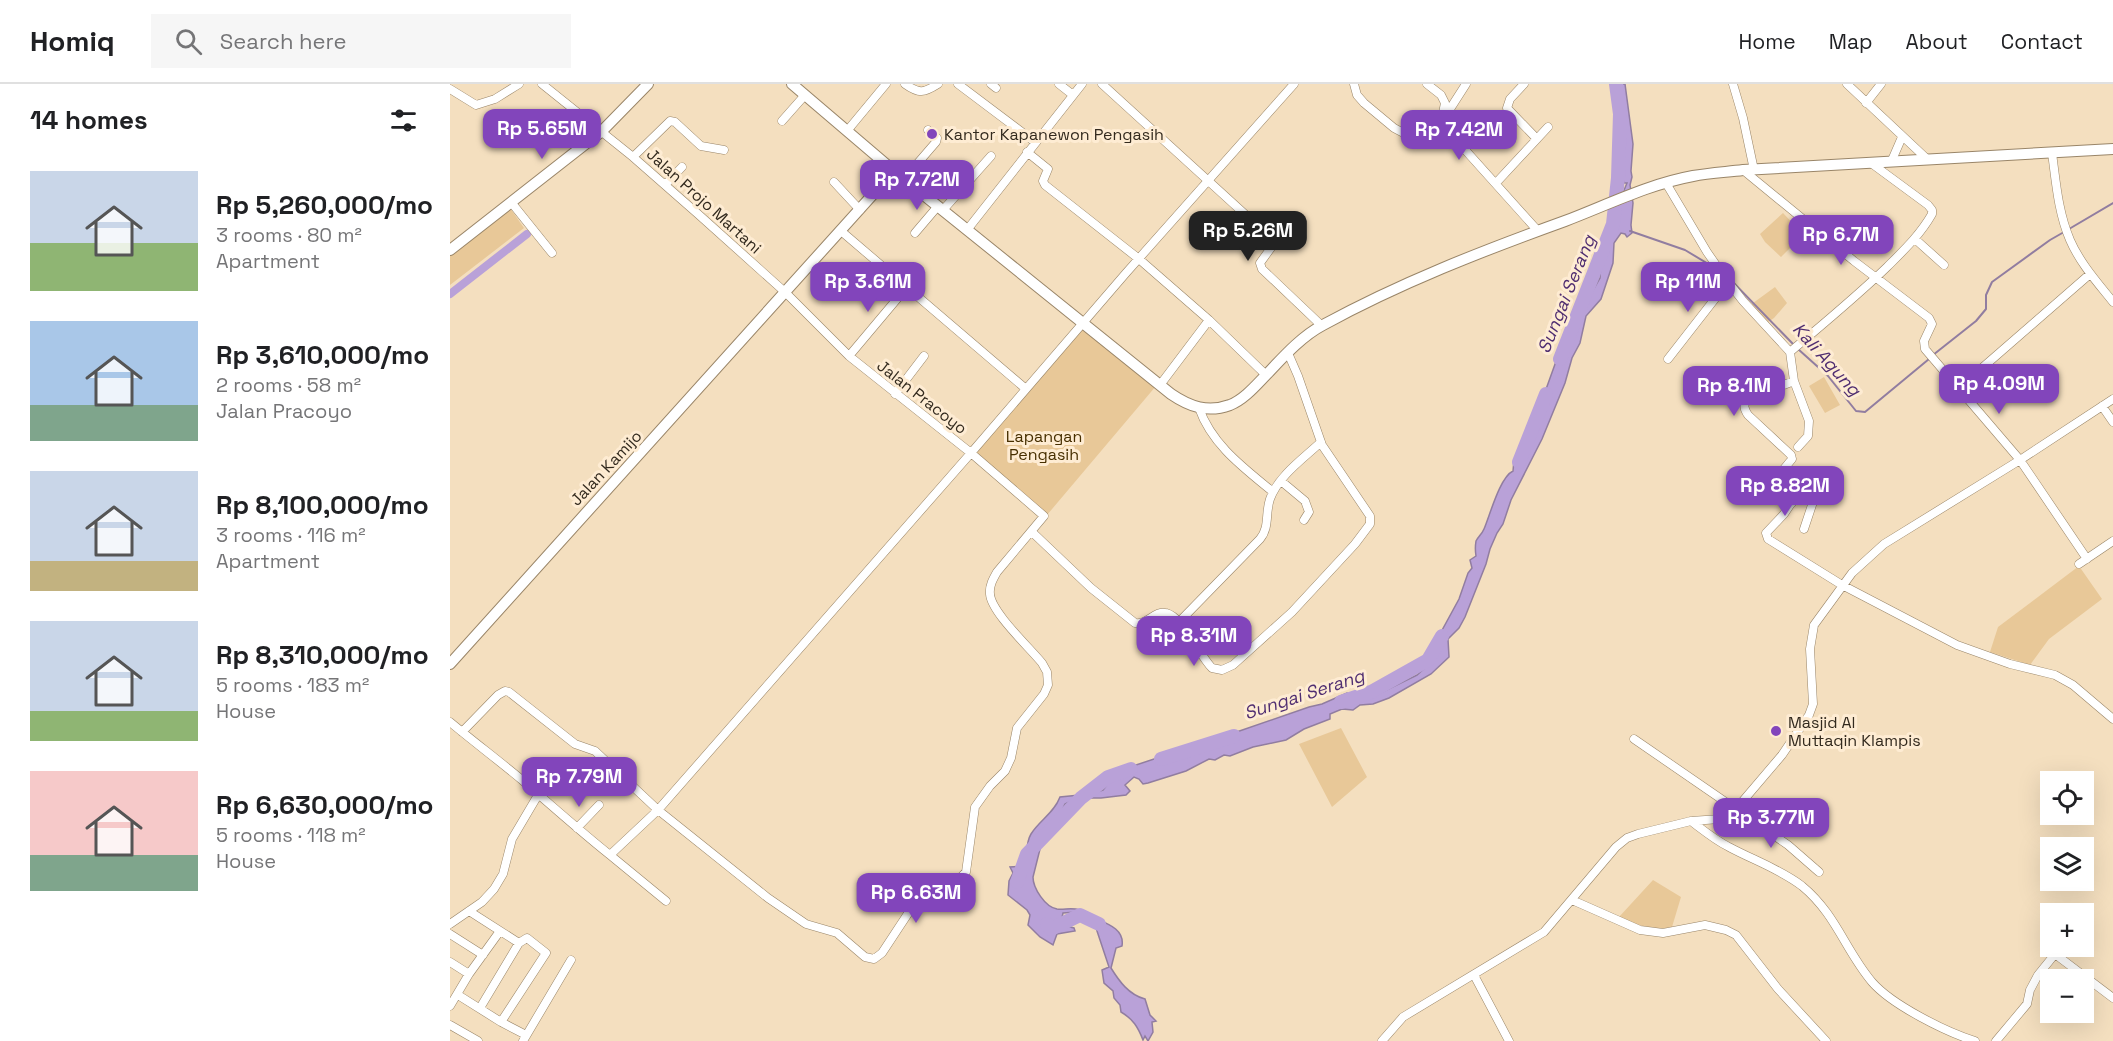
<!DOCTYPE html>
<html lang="en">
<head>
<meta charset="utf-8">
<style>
  :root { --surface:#fff; --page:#f6f6f6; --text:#202124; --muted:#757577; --line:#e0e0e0; --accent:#8245bb }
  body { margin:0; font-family:"Space Grotesk",sans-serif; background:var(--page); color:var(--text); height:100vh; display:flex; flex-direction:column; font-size:22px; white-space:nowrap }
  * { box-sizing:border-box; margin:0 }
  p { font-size:20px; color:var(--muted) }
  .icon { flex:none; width:33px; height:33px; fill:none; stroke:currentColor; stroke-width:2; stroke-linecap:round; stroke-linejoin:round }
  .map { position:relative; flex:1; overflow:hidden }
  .sheet { display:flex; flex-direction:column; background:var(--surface); width:450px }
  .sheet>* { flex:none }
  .tools { position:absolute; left:1590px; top:687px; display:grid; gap:12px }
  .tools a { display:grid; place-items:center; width:54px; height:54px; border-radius:0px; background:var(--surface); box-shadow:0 6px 24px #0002; font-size:30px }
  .price { position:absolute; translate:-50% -51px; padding:0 14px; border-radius:12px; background:var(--accent); color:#fff; font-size:20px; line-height:39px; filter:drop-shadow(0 2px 3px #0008) }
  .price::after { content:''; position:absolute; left:50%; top:36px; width:18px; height:14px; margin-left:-9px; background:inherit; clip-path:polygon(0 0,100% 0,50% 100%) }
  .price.current { background:#222; color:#fff }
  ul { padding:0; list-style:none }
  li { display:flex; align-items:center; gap:18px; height:150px; padding:0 30px }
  li span { display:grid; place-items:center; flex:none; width:168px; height:120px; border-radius:0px; color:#555 }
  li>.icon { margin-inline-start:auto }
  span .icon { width:72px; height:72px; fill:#fffc; stroke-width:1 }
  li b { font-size:26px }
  h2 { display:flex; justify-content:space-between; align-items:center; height:72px; padding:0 30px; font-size:26px }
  header { display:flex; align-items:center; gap:36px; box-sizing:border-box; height:84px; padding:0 30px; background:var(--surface); border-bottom:2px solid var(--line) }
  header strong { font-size:28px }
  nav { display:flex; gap:33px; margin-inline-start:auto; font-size:21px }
  .search { width:420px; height:54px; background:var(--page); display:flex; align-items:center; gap:15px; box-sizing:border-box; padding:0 21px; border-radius:0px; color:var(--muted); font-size:22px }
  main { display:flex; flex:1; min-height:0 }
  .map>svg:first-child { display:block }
  .green { fill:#e8c898 }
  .water { fill:#b9a1d8; stroke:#917da0; stroke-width:1.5 }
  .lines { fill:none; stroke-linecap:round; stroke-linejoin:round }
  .stream { stroke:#917da0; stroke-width:2 }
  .canal { stroke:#b9a1d8; stroke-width:8 }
  .river { stroke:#b9a1d8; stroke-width:14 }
  .minor-casing { stroke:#998568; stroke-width:9 }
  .major-casing { stroke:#998568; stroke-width:12 }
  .minor { stroke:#fff; stroke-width:8 }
  .major { stroke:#fff; stroke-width:10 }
  .poi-dot { fill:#8245bb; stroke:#feecd3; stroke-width:2 }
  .labels { text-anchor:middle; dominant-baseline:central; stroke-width:6; stroke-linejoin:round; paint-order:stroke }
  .poi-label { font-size:16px; fill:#332a1e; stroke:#feecd3; text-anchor:start }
  .street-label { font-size:16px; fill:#332a1e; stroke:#feecd3 }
  .park-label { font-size:16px; fill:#472f00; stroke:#feecd3 }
  .water-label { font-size:18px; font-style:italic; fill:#502e71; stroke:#feecd3 }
</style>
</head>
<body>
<header>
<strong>Homiq</strong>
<div class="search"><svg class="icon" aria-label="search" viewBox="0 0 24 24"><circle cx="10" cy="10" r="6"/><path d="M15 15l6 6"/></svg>Search here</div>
<nav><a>Home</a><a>Map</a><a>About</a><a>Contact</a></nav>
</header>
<main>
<section class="sheet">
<h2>14 homes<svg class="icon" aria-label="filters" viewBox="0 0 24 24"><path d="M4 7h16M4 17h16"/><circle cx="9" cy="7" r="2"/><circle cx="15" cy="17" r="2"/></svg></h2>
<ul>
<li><span style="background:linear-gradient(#c9d6e8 60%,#8fb573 0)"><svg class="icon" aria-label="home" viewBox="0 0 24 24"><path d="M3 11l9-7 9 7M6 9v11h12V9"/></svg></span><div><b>Rp 5,260,000/mo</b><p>3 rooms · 80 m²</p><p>Apartment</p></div></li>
<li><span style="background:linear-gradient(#a9c7e8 70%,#7fa58c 0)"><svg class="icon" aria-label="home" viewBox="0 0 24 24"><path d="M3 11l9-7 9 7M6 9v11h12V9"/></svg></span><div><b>Rp 3,610,000/mo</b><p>2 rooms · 58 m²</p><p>Jalan Pracoyo</p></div></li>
<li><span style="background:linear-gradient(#c9d6e8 75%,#c2b280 0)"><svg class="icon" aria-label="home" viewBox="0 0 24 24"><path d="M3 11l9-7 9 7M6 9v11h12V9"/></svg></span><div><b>Rp 8,100,000/mo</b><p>3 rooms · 116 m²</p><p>Apartment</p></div></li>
<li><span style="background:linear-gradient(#c9d6e8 75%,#8fb573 0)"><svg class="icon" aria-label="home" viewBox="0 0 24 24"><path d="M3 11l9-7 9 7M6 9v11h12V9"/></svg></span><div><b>Rp 8,310,000/mo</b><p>5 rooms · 183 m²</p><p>House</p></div></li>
<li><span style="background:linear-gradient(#f6c9c9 70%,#7fa58c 0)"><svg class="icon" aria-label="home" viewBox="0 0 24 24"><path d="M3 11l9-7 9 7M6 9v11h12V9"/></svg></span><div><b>Rp 6,630,000/mo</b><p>5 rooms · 118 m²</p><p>House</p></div></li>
</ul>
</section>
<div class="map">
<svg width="1663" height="957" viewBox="0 0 1663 957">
  <rect width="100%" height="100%" fill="#f4dfbf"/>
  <path class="green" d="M60,124L74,144L0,201V170Z
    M1333,129L1349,146L1350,154L1331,173L1315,158L1310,150Z
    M1325,203L1337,219L1324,234L1315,240L1299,222Z
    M636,242L706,302L597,431L526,368Z
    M1374,293L1390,321L1375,329L1359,302Z
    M1629,482L1652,515L1599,555L1580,581L1540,568L1548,543Z
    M891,644L917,693L882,723L849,660Z
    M1203,796L1231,813L1222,843C1202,847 1187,841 1169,833Z"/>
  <path class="water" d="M1168,0H1175L1183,60L1181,87L1182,93L1180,101L1183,119L1181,141L1182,149L1177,153L1175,150L1171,149L1164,159L1163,179L1151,215L1136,232L1130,259L1122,274L1115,299L1092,355L1061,416L1053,440L1047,449L1040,465L1036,480L1015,533L1009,544L998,555L999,573L981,590L939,614L923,620L910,621L903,626L892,625L880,630V635L854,645L836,656L803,663L780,672L774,671L765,676L759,675L736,687L698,699L693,700L689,695L684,693L675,701L680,707L676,711L651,714H627L615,720L609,733L594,749L583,793C583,804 595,823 607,825C615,826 621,823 630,826C634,828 638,831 642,833C655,839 675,844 672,862L666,864L661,884C669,897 679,911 695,915L700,931L706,937L702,938L703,948L698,957L695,952L693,956C688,943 683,935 671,928L670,921L664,914L663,907L654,899L652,886L659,883L645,841L627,828L613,829L611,838L616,842L624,844L625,847L607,850L603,861L590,853L578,841L580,831L577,826L558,811L559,797L563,789L560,783L574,782C578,771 575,760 581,750C590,736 604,729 610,713L640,710L653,706L668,687L722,669L737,671L763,661L775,652L859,623L872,620L897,609L898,612L922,613L967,591L981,578L984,561L1009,515L1018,489L1022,484L1020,476L1026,472C1025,466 1025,463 1026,457C1028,453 1032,450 1034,445C1040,431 1050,393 1063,387L1064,376L1079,358L1090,334V322L1109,269L1130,239L1139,213L1150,194L1151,178L1160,160L1162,149L1161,138L1177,99H1174L1170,84L1172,39L1168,29Z"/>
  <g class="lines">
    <path class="stream" d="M1619,145L1663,119
      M1180,147L1235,166L1265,184
      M1275,190L1344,261
      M1348,265L1378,292L1406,327L1415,328L1479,275
      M1483,271L1526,237L1536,225V211L1542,198L1600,156L1614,148"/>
    <path class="canal" d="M0,210L77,150"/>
    <path class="river" d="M1110,275L1163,140L1168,94L1170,30L1166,0
      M1069,378L1096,310
      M891,618L921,608L978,576L992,552
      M711,675L784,652
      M567,798L577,770L631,714L658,693L681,685
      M597,840L601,845L630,831L649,840"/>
    <defs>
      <path id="minor" d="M92,0L183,73L248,130L336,209L399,272L521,369L676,189L844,0
        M455,0C469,10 474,9 488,0
        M508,0L585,58
        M541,0L546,4
        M609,0L623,11
        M652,0L821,154L823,161L810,179L812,185L872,242
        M904,0L907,11L914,19L944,44L963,54L975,52L986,44L991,39L995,19L991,11L977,0
        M1016,0L991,39L1088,147
        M1074,0L1060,15L1057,24L1087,55
        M1283,0L1293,34L1304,86
        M1397,0L1477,75
        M0,5L26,21L45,15L69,0
        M1416,19L1431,0
        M332,37L355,11
        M397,47L436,0
        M577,68L598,85L593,97L595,101L689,175L759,236L816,291
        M1602,69C1606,98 1608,128 1620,156C1630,179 1647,198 1663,218
        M183,73L220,37L225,38L251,62L274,66
        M1442,76L1452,53
        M1293,86L1404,177L1479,234L1482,240L1474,257L1475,265L1570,376L1637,475
        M454,95L486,58L487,54L478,46
        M384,98L410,126
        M1046,99L1098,43
        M1216,99L1257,168L1275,194L1293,217L1340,268L1344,297L1359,337L1358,352L1348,363
        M215,101L232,83
        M61,118L102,169
        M493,126L541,72
        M517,146L632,0
        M391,147L576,305
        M465,149L488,122
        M1465,155L1494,181
        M1340,268C1373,240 1406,213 1437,183C1454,166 1470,151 1482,130V126L1478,121L1421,79
        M399,272L457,203
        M1218,275L1278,198
        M1344,297L1297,315C1293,321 1294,325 1298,331L1341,371L1342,375L1328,392L1340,421L1357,402L1362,404L1366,409L1354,445
        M710,301L759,236
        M1509,304L1640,190
        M445,310L474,272
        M1652,322L1663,338
        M749,324C762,361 794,384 823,408
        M831,397L855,417L859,428L854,436
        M1340,421L1334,430L1316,449L1318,455L1392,501L1507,561L1560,580L1605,591L1623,601L1663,635
        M582,448L641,504L685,539C696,542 705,526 716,529C733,533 749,571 762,584L772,586L783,581L842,528L905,460L920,440V432L872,361L848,292L838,269
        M1629,480L1663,457
        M728,539L810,455C820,443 815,429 820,415C828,392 854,374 871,358
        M0,638C24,658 48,676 72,696C101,721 130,747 160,771L208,726L318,814L356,840L387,849L415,873L424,875L432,869L459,828L505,799L516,788L525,723L540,702L555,687L561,674L567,644L594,610L598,601L597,588L592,579C580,564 541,528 540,510C539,502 543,495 547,488L594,432L521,369L208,726L145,667L125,660L59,608L55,607L48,611L12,648
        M1184,655L1338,761L1369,788
        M1241,737C1253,746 1265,756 1279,763C1303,776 1330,785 1352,802C1386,830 1395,866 1422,898C1442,921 1496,948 1525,957
        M127,744L149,721
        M160,771L216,817
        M1122,816L1190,846L1213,849L1255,841L1276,846L1286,851L1328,905L1376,957
        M19,827L69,859
        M0,840L32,818L44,805L53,790L62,755L88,711
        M0,850L33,871
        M0,878L19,890
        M1024,891L1059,957
        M8,911L51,938L76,951
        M0,922L19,890L50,847
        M30,924L69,859L77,854L96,869L51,938
        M0,941L28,957
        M73,957L121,876
        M932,957L953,933L1094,848L1166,763L1177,754L1188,750L1241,737L1270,735L1286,725L1332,671L1359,631L1363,620L1360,565L1364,541L1402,489L1434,460L1570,376L1663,315
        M1546,957L1577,920L1580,906L1588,891L1605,870L1663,914"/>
      <path id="major" d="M342,0L444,87L721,310C740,323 758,329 780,321C795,315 807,300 818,289C834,272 852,252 873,241C950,199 1032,167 1115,137C1157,121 1199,100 1243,92C1259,89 1277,88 1293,86L1663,65
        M0,166L152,47L198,0
        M0,580L444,87"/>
    </defs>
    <use href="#minor" class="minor-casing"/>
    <use href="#major" class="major-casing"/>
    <use href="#minor" class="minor"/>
    <use href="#major" class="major"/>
  </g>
  <g class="poi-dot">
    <circle cx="482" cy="50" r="6"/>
    <circle cx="1326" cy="647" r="6"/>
  </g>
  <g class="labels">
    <g class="poi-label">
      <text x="494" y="50">Kantor Kapanewon Pengasih</text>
      <text x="1338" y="638">Masjid Al<tspan x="1338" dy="18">Muttaqin Klampis</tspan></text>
    </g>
    <g class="street-label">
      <text transform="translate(254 117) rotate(42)">Jalan Projo Martani</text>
      <text transform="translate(472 313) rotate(38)">Jalan Pracoyo</text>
      <text transform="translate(156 384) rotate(-47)">Jalan Kamijo</text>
    </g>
    <g class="park-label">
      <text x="594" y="352">Lapangan<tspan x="594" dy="18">Pengasih</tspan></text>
    </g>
    <g class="water-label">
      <text transform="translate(1116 210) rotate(-68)">Sungai Serang</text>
      <text transform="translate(1377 275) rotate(48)">Kali Agung</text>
      <text transform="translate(854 610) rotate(-18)">Sungai Serang</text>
    </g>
  </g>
</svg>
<div class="tools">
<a><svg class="icon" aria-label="locate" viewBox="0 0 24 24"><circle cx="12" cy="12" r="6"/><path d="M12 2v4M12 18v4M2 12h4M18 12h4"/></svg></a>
<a><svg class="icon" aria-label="layers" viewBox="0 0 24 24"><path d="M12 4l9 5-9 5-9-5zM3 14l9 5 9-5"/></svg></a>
<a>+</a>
<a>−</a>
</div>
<b class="price" style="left:92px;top:76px">Rp 5.65M</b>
<b class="price" style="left:1009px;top:77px">Rp 7.42M</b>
<b class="price" style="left:467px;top:127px">Rp 7.72M</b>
<b class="price current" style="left:798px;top:178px">Rp 5.26M</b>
<b class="price" style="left:1391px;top:182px">Rp 6.7M</b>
<b class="price" style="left:418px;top:229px">Rp 3.61M</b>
<b class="price" style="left:1238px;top:229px">Rp 11M</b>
<b class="price" style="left:1549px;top:331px">Rp 4.09M</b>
<b class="price" style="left:1284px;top:333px">Rp 8.1M</b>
<b class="price" style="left:1335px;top:433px">Rp 8.82M</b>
<b class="price" style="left:744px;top:583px">Rp 8.31M</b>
<b class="price" style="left:129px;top:724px">Rp 7.79M</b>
<b class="price" style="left:1321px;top:765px">Rp 3.77M</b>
<b class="price" style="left:466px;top:840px">Rp 6.63M</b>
</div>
</main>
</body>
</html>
